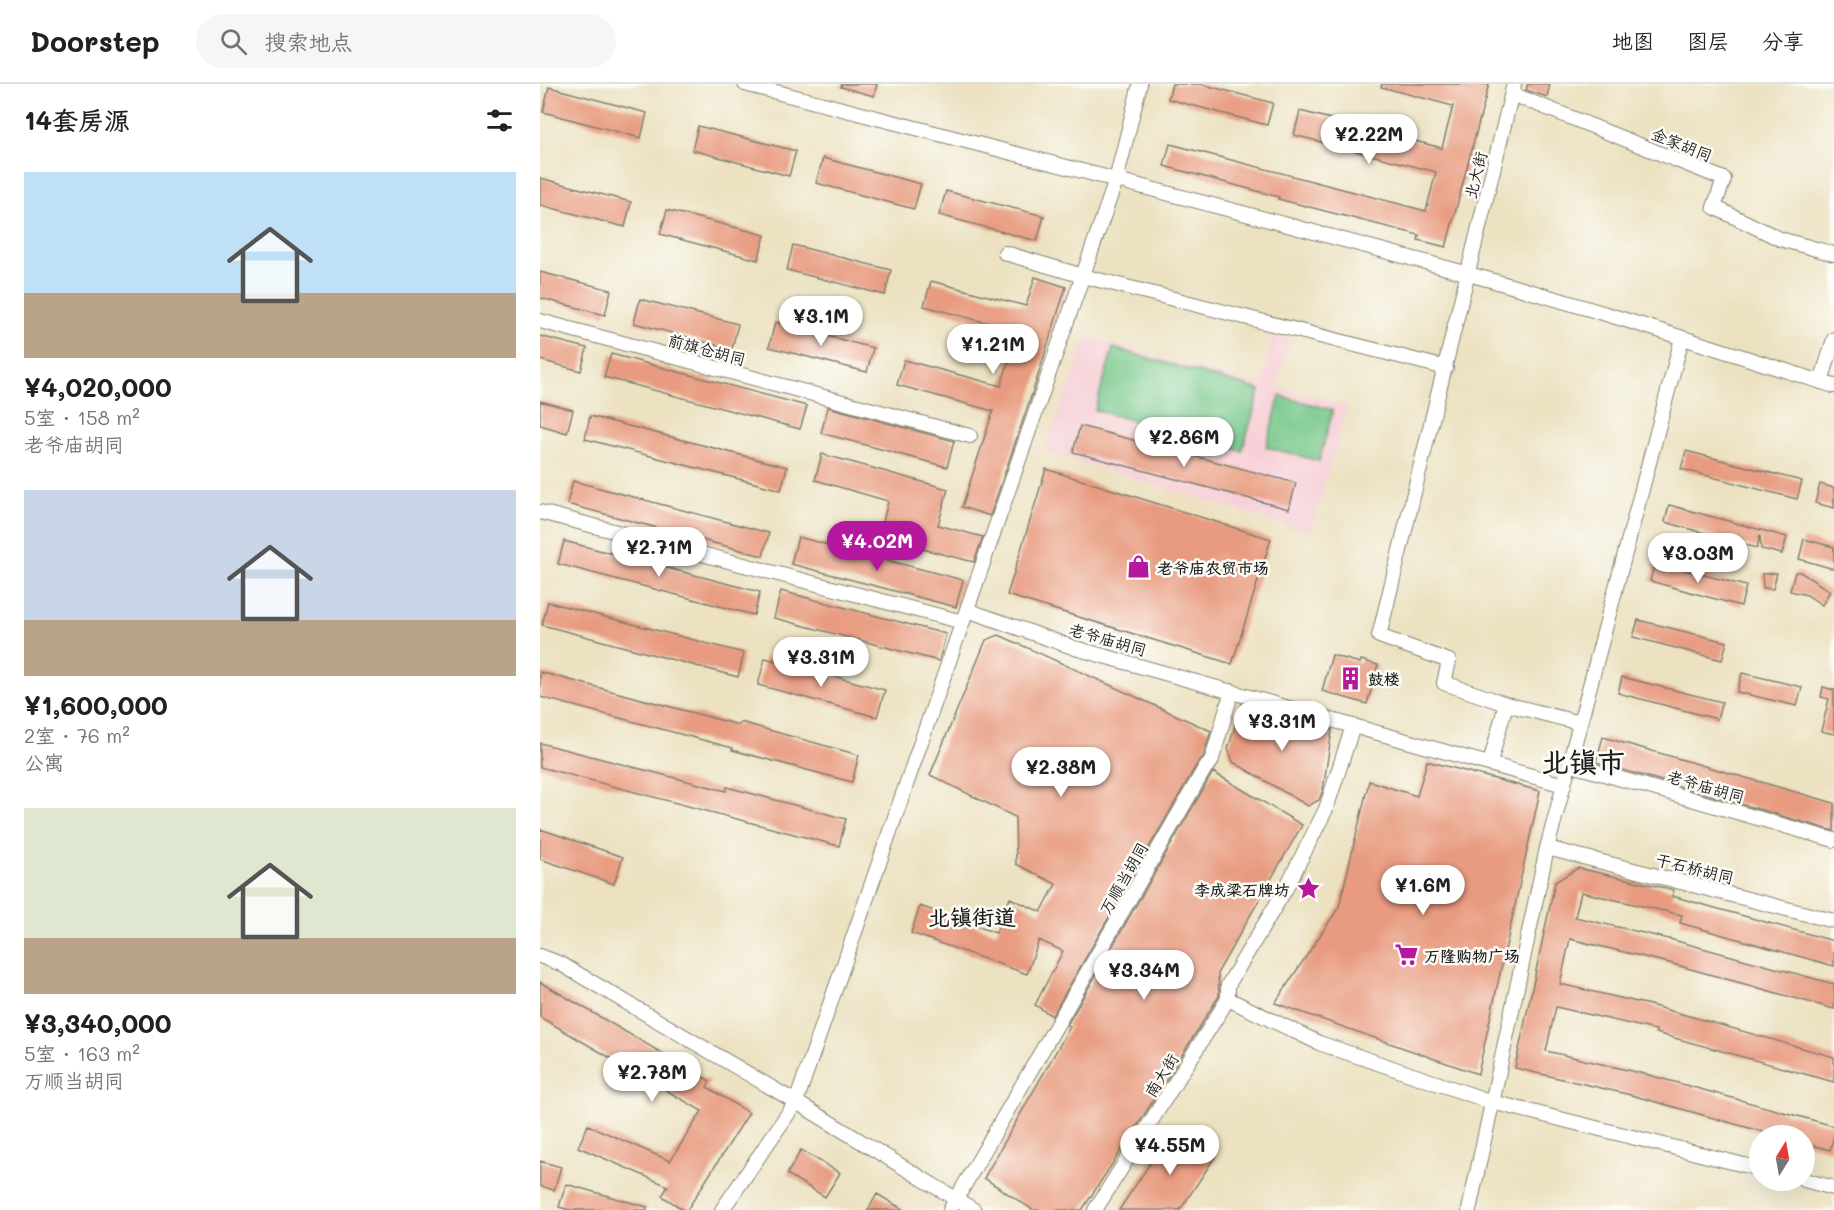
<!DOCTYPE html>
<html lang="zh">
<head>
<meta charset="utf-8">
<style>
  :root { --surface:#fff; --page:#f6f6f6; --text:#202124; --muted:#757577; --line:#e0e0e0; --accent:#b5179e }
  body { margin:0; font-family:Mali,"LXGW WenKai TC",sans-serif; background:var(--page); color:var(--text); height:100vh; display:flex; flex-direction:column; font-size:22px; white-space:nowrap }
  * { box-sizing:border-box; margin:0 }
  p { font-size:20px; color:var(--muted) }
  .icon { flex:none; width:33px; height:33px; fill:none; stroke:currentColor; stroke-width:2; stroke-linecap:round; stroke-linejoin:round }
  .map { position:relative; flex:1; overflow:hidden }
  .sheet { display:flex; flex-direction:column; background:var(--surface); width:540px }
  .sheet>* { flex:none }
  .needle { width:39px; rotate:11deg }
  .controls { position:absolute; left:1209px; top:1041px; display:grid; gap:12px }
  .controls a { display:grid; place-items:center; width:66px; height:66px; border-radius:50%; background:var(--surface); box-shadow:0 6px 24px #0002; font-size:30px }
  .price { position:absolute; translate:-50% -51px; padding:0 14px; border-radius:21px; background:#fff; color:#222; font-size:20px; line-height:39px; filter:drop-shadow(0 2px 3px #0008) }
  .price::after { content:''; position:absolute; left:50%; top:36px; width:18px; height:14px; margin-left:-9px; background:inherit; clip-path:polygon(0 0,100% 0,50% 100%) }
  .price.active { background:var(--accent); color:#fff }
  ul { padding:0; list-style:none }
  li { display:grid; align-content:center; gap:12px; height:318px; padding:0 24px }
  li span { display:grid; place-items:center; height:186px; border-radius:0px; color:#555 }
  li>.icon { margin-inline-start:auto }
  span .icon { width:108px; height:108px; fill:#fffc; stroke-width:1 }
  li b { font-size:26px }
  h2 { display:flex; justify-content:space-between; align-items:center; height:72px; padding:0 24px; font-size:26px }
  header { display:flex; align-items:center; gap:36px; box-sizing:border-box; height:84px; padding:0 30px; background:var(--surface); border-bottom:2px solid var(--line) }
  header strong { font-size:28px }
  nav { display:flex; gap:33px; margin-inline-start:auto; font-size:21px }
  .search { width:420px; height:54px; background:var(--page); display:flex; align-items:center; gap:15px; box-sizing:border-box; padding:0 21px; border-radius:33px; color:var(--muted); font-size:22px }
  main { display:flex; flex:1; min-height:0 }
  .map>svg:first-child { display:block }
  .built { fill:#f6cfd6 }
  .green { fill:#76c88a; stroke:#497253; stroke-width:1.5 }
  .building { fill:#e89b80 }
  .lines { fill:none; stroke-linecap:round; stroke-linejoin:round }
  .minor-casing { stroke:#847f6f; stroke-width:16 }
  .minor { stroke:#fff; stroke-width:14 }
  .labels { text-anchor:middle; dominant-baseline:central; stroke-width:5; stroke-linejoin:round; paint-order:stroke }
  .street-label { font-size:16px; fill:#1c1c1c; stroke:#fdfcf7 }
  .poi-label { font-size:16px; font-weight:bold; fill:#1c1c1c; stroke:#fdfcf7; text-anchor:start }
  .district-label { font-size:22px; font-weight:bold; fill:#1c1c1c; stroke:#fdfcf7 }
  .town-label { font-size:28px; font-weight:bold; fill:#1c1c1c; stroke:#fdfcf7 }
</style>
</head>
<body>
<header>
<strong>Doorstep</strong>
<div class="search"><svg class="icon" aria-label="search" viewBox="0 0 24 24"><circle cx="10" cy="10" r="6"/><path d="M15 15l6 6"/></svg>搜索地点</div>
<nav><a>地图</a><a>图层</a><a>分享</a></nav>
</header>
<main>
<section class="sheet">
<h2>14套房源<svg class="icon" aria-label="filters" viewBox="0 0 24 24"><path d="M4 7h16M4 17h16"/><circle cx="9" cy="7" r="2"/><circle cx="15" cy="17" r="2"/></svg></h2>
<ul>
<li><span style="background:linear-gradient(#bfe0f5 65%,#b9a48a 0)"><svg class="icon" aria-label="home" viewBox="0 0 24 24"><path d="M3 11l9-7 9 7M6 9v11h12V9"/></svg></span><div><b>¥4,020,000</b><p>5室 · 158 m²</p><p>老爷庙胡同</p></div></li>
<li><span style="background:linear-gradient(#c9d6e8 70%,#b9a48a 0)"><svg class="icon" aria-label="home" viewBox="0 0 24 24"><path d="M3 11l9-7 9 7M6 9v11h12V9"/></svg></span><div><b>¥1,600,000</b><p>2室 · 76 m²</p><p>公寓</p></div></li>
<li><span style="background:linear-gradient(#dfe7d0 70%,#b9a48a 0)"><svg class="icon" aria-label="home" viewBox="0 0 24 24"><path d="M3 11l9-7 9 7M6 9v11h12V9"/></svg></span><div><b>¥3,340,000</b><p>5室 · 163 m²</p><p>万顺当胡同</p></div></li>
</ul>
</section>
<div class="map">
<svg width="1294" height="1126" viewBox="0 0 1294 1126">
  <rect width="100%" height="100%" fill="#fdfcf7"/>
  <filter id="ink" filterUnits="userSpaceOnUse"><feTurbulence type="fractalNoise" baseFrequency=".0167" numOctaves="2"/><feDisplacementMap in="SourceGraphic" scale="12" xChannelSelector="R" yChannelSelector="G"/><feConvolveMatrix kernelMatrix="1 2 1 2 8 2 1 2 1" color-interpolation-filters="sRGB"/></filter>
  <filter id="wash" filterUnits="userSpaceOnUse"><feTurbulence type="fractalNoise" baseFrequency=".008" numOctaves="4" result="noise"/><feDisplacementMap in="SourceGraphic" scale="24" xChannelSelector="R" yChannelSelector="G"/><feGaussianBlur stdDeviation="1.35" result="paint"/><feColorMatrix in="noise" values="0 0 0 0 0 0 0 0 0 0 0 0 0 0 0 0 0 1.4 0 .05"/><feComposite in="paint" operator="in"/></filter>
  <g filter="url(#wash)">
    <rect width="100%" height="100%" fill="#ece2c2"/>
    <path class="built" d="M732,251L750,256L737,302L808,323L770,449L504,367L547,253L721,301Z"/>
    <path class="green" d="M573,264L720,306L702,367L555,326Z
      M740,312L793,326L779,377L726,363Z"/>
    <g id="blocks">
      <path class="building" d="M302,0H337L334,12L301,3Z
        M632,0H661L733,19L727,41L628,15Z
        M842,0H949L906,163L878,156L879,151L738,115L739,113L624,82L630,60L886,127L896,88L754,51L760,27L902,64L913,22L841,3Z
        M988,0H1010L1007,13L986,6Z
        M9,3L107,29L101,54L3,28Z
        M158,42L256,67L249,92L152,66Z
        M283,74L381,100L374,125L276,99Z
        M0,94L91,118L85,143L0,121Z
        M406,107L504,132L497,157L399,131Z
        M127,126L225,151L218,176L120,150Z
        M253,161L351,186L345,211L247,186Z
        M0,188L71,206L65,231L0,214Z
        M495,193L526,203L494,304L450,432L422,423L453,327L357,301L364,276L461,302L478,247L384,222L391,197L486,222Z
        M100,215L198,240L192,265L94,239Z
        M235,238L333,264L327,288L229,263Z
        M0,252L47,264L41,287L0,276Z
        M71,270L267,322L260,345L64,293Z
        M0,317L33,326L27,349L0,341Z
        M288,323L414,357L407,383L281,349Z
        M50,332L247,383L241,406L45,355Z
        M540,342L756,399L749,425L533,368Z
        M1146,367L1262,397L1257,415L1141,385Z
        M282,370L408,405L398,441L443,453L434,478L339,454L348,417L275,396Z
        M506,385L731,455L692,580L467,511Z
        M33,397L229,449L223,472L27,420Z
        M1280,400L1294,404V424L1275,419Z
        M1129,421L1247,453L1242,470L1221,465L1220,451L1217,464L1125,438Z
        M258,453L423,496L416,523L251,480Z
        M1264,455L1294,463V485L1259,475Z
        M24,457L220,508L214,531L18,480Z
        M1115,478L1206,502L1201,522L1110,497Z
        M1255,488H1260L1290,507L1282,521L1267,511L1250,507Z
        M1237,489L1233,505L1223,504L1222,490Z
        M241,507L406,550L399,577L234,534Z
        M8,518L204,569L198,593L2,541Z
        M1098,536L1187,558L1182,576L1093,553Z
        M459,551L671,647L663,673L657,680L512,932L495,921L523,867L499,856L487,890L371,849L380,822L456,849L470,814L501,828L516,800L476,780L475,733L390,691L446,556Z
        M792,571L820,579L821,576L838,581L827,620L782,607Z
        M225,574L345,606L337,633L218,601Z
        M0,588L199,641L200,638L319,671L312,698L192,666L193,664L0,613Z
        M1202,589L1262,603L1257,622L1197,608Z
        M1082,593L1182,618L1177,635L1078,609Z
        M1283,603L1294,606V650L1281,647L1289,615L1281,613Z
        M702,620L792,646L783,706L779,716L768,722L693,678L688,665Z
        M1063,653L1294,719V747L1056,678Z
        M0,659L186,707L187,703L306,735L299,762L0,683Z
        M887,677L1000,707L938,990L735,919L799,823L829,697L877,712Z
        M673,688L762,741L678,888L679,912L599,1039L542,1126H493L444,1094L530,943L527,941Z
        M0,745L83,773L74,800L0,775Z
        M1038,784L1134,806L1132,812L1294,857V882L1140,839L1142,831L1041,808L1035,833L1133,856L1294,900V925L1129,879L1030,855L1020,900L1110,921L1294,973V998L1116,949V946L1016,923L1006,967L1109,991L1294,1042V1052L1290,1066L1264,1059V1052H1238L1091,1011L975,984L1015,798Z
        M0,898L170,997L167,1003L209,1029L147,1126H144L122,1112L128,1102L38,1063L48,1041L130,1077L162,1027L0,933Z
        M633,1045L675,1073L640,1126H579Z
        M261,1066L300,1089L285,1113L247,1090Z
        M0,1077L21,1083L14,1106L0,1102Z
        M26,1100L107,1123V1126H29L19,1123Z
        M337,1110L364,1126H328Z"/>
    </g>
  </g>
  <g filter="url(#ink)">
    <use href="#blocks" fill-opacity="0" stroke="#847f6f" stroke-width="1.5"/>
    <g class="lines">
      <defs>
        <path id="minor" d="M205,0C445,62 686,123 925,189C1049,223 1171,263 1294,302
          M974,0L839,552L909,577L904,599L966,620L1040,639
          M972,10L1184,95L1174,123L1240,155L1294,170
          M465,169L543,192L906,284
          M0,237L430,352
          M1281,298L1294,255
          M0,428L423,538
          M427,526L535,564L813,642
          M950,679L966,620
          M1029,680L1294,756
          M1007,764L1294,837
          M0,872L21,880L256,1018L434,1126
          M688,915L779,959L952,1018L1220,1085
          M1264,1096L1294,1104
          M182,1126L256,1018L576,96L600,0
          M410,1126L665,684L671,678L692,607
          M555,1126L688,915V901L745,806L786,725L813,642L1024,701
          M929,1126L1007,764L1142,254"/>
      </defs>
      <use href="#minor" class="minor-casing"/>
      <use href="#minor" class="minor"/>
    </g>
  </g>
  <defs>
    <symbol id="shop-bare" viewBox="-9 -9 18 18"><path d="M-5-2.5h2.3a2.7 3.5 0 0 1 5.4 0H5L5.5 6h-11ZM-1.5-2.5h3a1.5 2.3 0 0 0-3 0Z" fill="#b5179e" stroke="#fdfcf7" stroke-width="2.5" paint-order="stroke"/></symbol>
    <symbol id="building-bare" viewBox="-9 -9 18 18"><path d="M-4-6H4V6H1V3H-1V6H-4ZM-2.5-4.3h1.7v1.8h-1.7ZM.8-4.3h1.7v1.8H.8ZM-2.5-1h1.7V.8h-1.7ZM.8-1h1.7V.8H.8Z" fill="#b5179e" stroke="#fdfcf7" stroke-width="2.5" paint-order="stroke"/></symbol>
    <symbol id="sight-bare" viewBox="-9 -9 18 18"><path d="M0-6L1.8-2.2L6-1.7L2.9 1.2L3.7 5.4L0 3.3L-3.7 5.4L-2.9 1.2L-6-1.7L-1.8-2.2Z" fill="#b5179e" stroke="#fdfcf7" stroke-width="2.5" paint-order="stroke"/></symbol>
    <symbol id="supermarket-bare" viewBox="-9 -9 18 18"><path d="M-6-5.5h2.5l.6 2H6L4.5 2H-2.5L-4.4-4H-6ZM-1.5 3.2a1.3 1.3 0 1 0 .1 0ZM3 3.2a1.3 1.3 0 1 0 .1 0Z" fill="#b5179e" stroke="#fdfcf7" stroke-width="2.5" paint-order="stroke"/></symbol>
  </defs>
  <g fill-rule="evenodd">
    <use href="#shop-bare" x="582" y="466" width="33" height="33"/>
    <use href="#building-bare" x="794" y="578" width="33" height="33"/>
    <use href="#sight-bare" x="752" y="788" width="33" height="33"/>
    <use href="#supermarket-bare" x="850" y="854" width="33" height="33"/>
  </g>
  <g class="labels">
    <g class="street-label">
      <text transform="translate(1142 60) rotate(22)">金家胡同</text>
      <text transform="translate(935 91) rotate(-76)">北大街</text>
      <text transform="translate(167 265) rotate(15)">前旗仓胡同</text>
      <text transform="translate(568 555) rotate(16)">老爷庙胡同</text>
      <text transform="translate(1166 702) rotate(16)">老爷庙胡同</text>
      <text transform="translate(1155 784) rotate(14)">干石桥胡同</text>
      <text transform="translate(583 794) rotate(-60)">万顺当胡同</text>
      <text transform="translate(621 991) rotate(-58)">南大街</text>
    </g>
    <g class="poi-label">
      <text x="617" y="483">老爷庙农贸市场</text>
      <text x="828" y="594">鼓楼</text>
      <text x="750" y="805" text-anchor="end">李成梁石牌坊</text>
      <text x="884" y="871">万隆购物广场</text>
    </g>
    <g class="district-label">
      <text x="432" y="832">北镇街道</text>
    </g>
    <g class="town-label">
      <text x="1043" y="677">北镇市</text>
    </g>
  </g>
</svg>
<div class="controls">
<a><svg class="needle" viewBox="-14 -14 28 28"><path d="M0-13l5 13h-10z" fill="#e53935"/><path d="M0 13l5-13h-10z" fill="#757577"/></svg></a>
</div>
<b class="price" style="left:829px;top:81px">¥2.22M</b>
<b class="price" style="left:281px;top:263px">¥3.1M</b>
<b class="price" style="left:453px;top:291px">¥1.21M</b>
<b class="price" style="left:644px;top:384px">¥2.86M</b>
<b class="price active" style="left:337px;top:488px">¥4.02M</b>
<b class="price" style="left:119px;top:494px">¥2.71M</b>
<b class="price" style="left:1158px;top:500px">¥3.03M</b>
<b class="price" style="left:281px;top:604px">¥3.31M</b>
<b class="price" style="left:742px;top:668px">¥3.31M</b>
<b class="price" style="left:521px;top:714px">¥2.38M</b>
<b class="price" style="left:883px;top:832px">¥1.6M</b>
<b class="price" style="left:604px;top:917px">¥3.34M</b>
<b class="price" style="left:112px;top:1019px">¥2.78M</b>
<b class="price" style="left:630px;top:1092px">¥4.55M</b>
</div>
</main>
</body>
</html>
